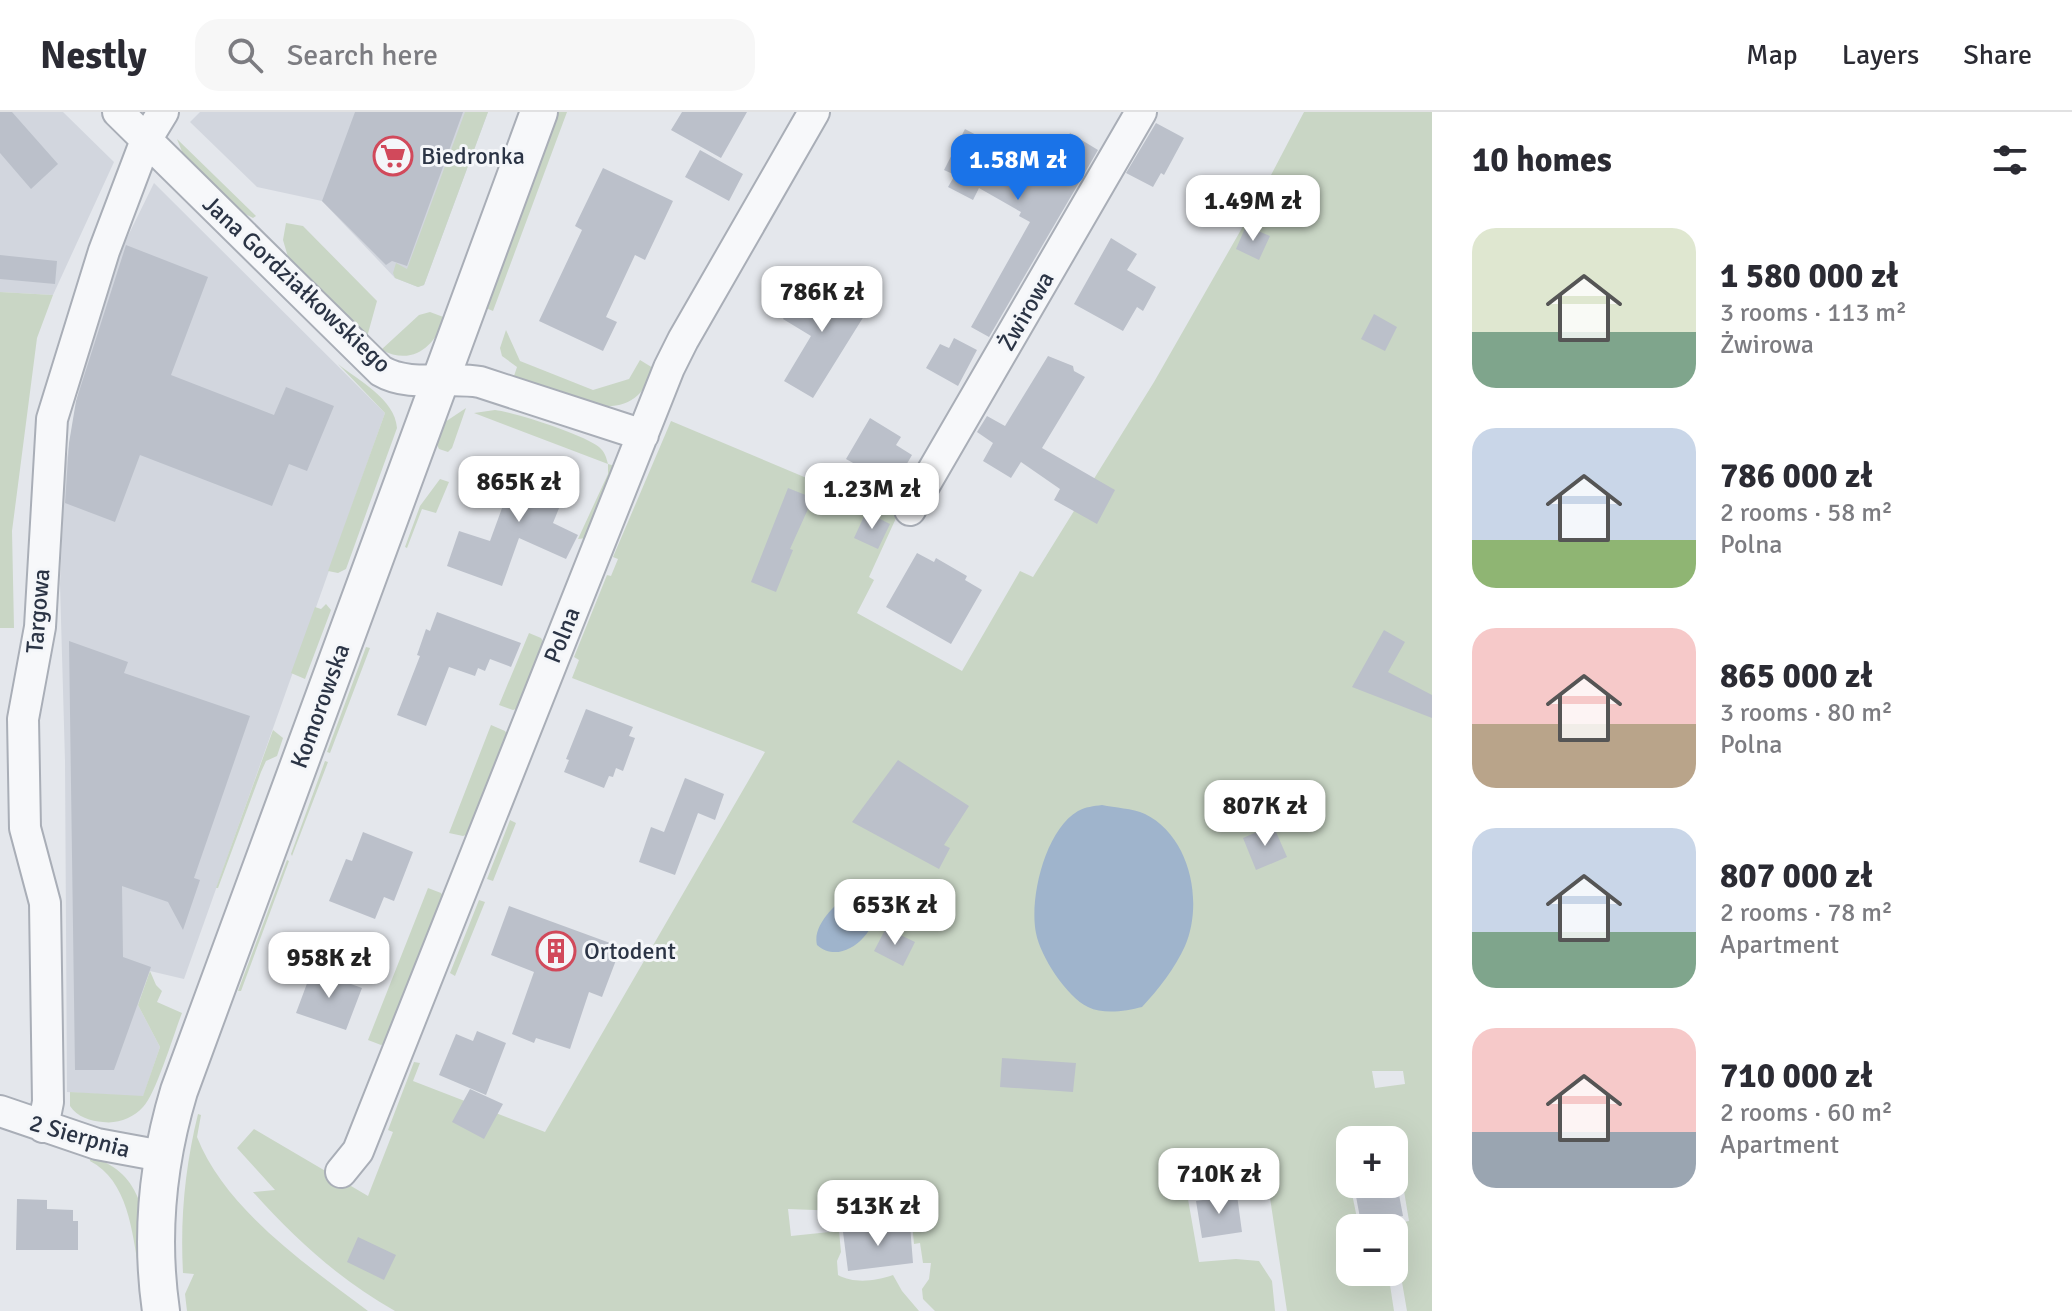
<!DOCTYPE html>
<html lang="en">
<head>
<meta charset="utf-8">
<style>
  :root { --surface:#fff; --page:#f7f7f7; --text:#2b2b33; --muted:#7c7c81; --line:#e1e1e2; --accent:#1a73e8 }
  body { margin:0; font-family:Signika,sans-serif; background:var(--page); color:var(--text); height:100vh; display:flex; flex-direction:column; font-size:30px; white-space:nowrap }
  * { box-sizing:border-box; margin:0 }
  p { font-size:26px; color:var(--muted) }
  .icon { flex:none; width:44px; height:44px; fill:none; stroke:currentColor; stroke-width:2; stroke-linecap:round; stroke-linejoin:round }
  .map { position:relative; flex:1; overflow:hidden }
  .sheet { display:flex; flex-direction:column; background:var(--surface); width:640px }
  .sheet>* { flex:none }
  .fabs { position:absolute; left:1336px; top:1014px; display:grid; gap:16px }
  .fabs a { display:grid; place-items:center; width:72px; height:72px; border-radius:16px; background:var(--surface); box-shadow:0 8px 32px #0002; font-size:40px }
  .price { position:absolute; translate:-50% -68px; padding:0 18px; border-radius:16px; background:#fff; color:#222; font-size:26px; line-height:52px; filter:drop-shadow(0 2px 4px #0008) }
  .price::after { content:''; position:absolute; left:50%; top:48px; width:24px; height:18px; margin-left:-12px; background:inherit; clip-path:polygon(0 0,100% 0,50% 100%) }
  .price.current { background:var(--accent); color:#fff }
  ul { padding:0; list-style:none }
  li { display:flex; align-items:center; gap:24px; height:200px; padding:0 40px }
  li span { display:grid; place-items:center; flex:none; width:224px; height:160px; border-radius:24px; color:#555 }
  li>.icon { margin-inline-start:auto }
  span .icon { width:96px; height:96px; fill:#fffc; stroke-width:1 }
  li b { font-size:34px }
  h2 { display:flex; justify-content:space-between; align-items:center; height:96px; padding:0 40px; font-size:34px }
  header { display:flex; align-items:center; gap:48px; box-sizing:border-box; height:112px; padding:0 40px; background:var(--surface); border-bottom:2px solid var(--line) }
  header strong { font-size:38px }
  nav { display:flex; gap:44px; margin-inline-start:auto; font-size:28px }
  .search { width:560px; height:72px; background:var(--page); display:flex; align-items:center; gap:20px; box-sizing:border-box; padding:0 28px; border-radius:24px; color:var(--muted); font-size:30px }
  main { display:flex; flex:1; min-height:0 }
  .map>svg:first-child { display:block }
  .built { fill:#d2d6de }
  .green { fill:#c9d6c5; fill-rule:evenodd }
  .water { fill:#9fb4cc }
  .building { fill:#bbc0ca }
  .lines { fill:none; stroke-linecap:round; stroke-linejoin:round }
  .minor-casing { stroke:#a9aeb7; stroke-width:34 }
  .tertiary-casing { stroke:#a9aeb7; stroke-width:40 }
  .minor { stroke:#f7f8fa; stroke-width:30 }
  .tertiary { stroke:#f7f8fa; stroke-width:36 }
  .labels { text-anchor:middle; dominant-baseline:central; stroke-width:6; stroke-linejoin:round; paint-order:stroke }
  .poi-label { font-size:24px; fill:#2b3445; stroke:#f4f6f9; text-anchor:start }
  .street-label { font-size:24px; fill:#2b3445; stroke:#f4f6f9 }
</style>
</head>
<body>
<header>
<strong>Nestly</strong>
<div class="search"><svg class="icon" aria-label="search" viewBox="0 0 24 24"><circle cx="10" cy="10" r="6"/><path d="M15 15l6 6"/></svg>Search here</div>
<nav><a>Map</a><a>Layers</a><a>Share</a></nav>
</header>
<main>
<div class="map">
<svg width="1432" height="1199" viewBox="0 0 1432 1199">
  <rect width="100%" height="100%" fill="#e4e7ec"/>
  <path class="built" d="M0,0H63L114,50L53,183L0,180Z
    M200,0H488L424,173L418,175L395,166L322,89L257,75L190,10Z
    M154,71L385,301L184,867L150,859L138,893L160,935L143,985L67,980L65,649L60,472L65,357L79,276L105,185L125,130Z"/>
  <path class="green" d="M465,0H488L424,173L418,175L395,166L393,161L396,151L407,157Z
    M555,0H567L493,199L481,194Z
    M1304,0H1432V1199H1407L1392,1112L1409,1109L1399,1049H1394V1028H1350V1072L1359,1116H1350V1160H1388L1394,1199H1287L1266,1059L1262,1052C1233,1048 1239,1057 1218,1063C1207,1067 1195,1067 1185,1070L1199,1150L1236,1147L1259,1149L1272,1169L1275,1199H935L923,1187L922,1177L929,1167L931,1151H923L920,1131L914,1132L912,1111L845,1118L841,1099L788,1097L791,1124L839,1119L841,1140L837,1149L838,1163C854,1172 876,1169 893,1163L902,1179L919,1199H395C340,1168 295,1127 253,1080L275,1078L237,1036L254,1017L368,1084L393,1020L388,1018L414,950L420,951L413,969L545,1020L765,640L572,566L579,548L574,545L607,463L611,464L618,447L613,445L671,309L897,404L869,465L874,468L857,501L962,559L1020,459L1033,465L1154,270L1258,88ZM1372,959H1403L1405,972L1375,976Z
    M177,27L256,104L253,106L243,101L183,42Z
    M286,111L303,114L377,189L367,225L288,145L283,128Z
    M0,180L53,183L37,226L12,419L14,516H0Z
    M430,200L446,206C433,235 414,254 381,238L419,203Z
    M506,218L520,249L593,278L629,267L640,248L653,256C649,265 646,276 638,283C608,312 547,276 514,264L517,255L502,244L500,236Z
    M338,252C359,269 395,287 397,316L346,457L338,461L328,459L385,301Z
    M466,296L452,336L448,340L439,337L434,326L445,310Z
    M495,298C514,300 585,323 599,335C605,340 606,345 608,352L615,354L587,426L578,427L608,362V352L474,301Z
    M440,367L449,370L436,401L422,397L407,436L405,435L420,394Z
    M326,492L331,498L305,567L291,561L315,495L321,497Z
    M529,521L541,526L544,531L519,596L513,598L499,593Z
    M366,535L370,536L330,641L327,640Z
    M491,613L505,619L508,624L469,722L463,724L449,721Z
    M273,618L283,626L277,644L266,649L261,660L218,776H216Z
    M325,649L328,650L292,744L291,742Z
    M510,708L516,711L493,769L487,767Z
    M287,748L289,749L241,879H238Z
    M428,776L441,781L444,786L387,931L381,933L368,928Z
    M479,788L485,790L455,864L450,861Z
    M150,859L156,873L162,879L157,890L182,901C174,921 156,982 143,995C133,1006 118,1012 103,1010C91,1009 77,1005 70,994V980L143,984L160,935L138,893Z
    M198,1002L201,1003L197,1025C225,1097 308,1154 368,1199H187L185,1182L194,1162L183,1161C180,1107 185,1055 198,1002Z
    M91,1045C114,1052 129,1064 138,1086L142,1176C133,1134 133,1071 90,1049Z"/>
  <path class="water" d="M1102,693C1115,696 1132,696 1145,702C1190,724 1204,790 1185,834C1175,856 1159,877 1142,895C1126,899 1104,903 1088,895C1067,885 1040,844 1036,821C1029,787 1045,718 1078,699C1085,695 1094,694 1102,693Z
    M852,780H862L876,790C881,818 843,856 817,833C812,813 837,790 852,780Z"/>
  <path class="building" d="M0,0H12L58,52L31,77L0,41Z
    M355,0H463L407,154L392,149L386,153L322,89Z
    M682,0H747L721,46L671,18Z
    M1156,11L1184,26L1164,63L1161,61L1153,75L1126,61Z
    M965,17L1046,60L1070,21L1098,38L989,225L971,215L1030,110L1019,104L1021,100L979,76L973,88L948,75L955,63L944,58Z
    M700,38L743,62L729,89L685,65Z
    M603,56L673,89L645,148L635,143L606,205L617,210L603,239L539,209L582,118L575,114Z
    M1246,114L1270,124L1259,148L1236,137Z
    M1111,126L1137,142L1127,158L1156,175L1143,199L1137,195L1123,219L1074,192Z
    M126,133L208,165L171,263L274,303L286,275L334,294L307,359L289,352L272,394L140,343L115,410L65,391L69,331L76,289Z
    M0,143L57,149L55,172L0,167Z
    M830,166L862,186L855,199L864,204L813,286L784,269L811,224L783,207L799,180L817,190Z
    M1374,202L1397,215L1385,239L1361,227Z
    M954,226L977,238L958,274L926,256L940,232L949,236Z
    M1048,244L1073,254L1074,259L1085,265L1042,336L1115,378L1097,412L1054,388L1060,377L1021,350L1011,366L983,349L993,331L977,320L987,304L1005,314Z
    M870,306L901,325L896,333L912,343L894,374L846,347Z
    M521,344L572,364L553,411L578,423L566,447L519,426L502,474L447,454L459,419L490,429Z
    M788,376L813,386L790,437L793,438L776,480L751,470Z
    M866,400L890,412L878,437L854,426Z
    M917,441L934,450L936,446L967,464L965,468L982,478L951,532L886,495Z
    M437,500L521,531L511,555L490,547L485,559L478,556L475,564L449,555L426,614L397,603L420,544L417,543L426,517L430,519Z
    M1384,518L1405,530L1388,560L1432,583V606L1352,575Z
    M69,529L128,550L124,561L250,604L194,766L200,768L183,818L168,790L122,774L123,845L151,855L114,958H75Z
    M586,597L633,615L629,624L635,626L623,659L616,656L613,665L609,664L604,676L564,660L569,648L566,647Z
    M898,648L969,694L944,733L950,736L939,757L852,710Z
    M685,666L724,682L715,708L698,701L675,763L639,750L651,715L664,720Z
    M1273,713L1287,745L1256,758L1243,726Z
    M363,720L413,740L394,789L384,785L375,807L329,789L346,747L352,749Z
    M509,794L621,835L602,885L589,880L570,937L536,926L534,931L512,922L534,860L491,843Z
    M886,816L915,830L903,854L874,839Z
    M312,858L362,876L346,918L296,901Z
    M477,919L506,931L486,983L439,963L456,922L473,929Z
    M1002,946L1076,951L1073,980L1000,975Z
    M470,977L503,992L484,1027L452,1010Z
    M1369,1072H1397L1403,1104L1361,1111L1355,1079L1370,1077Z
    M1237,1083L1242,1120L1202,1126L1196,1089Z
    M17,1087L47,1088V1097L73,1098V1109H78V1138H16Z
    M910,1113L913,1151L848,1159L843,1120Z
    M358,1125L396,1143L384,1168L347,1150Z"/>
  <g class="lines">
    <defs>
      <path id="minor" d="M118,0L381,259C410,276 449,264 480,270L643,323
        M910,398L1141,0
        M0,999L97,1032L162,1044
        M43,1015L48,990L45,791L25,716L23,607L40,515L52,307L104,139L146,28L163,0
        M341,1060L358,1039L669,256L683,228L814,0"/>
      <path id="tertiary" d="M161,1199C150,1123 157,1052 179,979L539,0"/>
    </defs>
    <use href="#minor" class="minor-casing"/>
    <use href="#tertiary" class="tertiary-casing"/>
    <use href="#minor" class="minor"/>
    <use href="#tertiary" class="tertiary"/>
  </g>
  <defs>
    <symbol id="supermarket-ring" viewBox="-11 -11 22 22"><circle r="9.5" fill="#f4f6f9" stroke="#d1495b" stroke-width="1.5"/><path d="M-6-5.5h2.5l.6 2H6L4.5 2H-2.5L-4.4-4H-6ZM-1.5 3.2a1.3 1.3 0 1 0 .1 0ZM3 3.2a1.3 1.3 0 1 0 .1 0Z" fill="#d1495b"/></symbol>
    <symbol id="building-ring" viewBox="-11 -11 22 22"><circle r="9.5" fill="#f4f6f9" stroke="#d1495b" stroke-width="1.5"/><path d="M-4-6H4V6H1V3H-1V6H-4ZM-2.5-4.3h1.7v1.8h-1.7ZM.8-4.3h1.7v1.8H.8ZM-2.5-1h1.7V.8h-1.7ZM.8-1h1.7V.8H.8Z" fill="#d1495b"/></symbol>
  </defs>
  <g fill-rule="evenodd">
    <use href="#supermarket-ring" x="371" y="22" width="44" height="44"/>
    <use href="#building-ring" x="534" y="817" width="44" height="44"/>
  </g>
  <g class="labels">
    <g class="poi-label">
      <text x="421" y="44">Biedronka</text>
      <text x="584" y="839">Ortodent</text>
    </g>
    <g class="street-label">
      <text transform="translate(297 172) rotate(43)">Jana Gordziałkowskiego</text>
      <text transform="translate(1026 199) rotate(-60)">Żwirowa</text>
      <text transform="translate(38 499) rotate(-85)">Targowa</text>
      <text transform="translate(562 523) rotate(-68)">Polna</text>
      <text transform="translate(320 594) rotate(-70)">Komorowska</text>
      <text transform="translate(80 1024) rotate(16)">2 Sierpnia</text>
    </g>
  </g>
</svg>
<div class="fabs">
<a>+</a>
<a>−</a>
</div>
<b class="price current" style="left:1018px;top:90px">1.58M zł</b>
<b class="price" style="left:1253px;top:131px">1.49M zł</b>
<b class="price" style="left:822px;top:222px">786K zł</b>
<b class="price" style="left:519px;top:412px">865K zł</b>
<b class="price" style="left:872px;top:419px">1.23M zł</b>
<b class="price" style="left:1265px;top:736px">807K zł</b>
<b class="price" style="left:895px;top:835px">653K zł</b>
<b class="price" style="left:329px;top:888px">958K zł</b>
<b class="price" style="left:1219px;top:1104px">710K zł</b>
<b class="price" style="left:878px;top:1136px">513K zł</b>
</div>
<section class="sheet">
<h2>10 homes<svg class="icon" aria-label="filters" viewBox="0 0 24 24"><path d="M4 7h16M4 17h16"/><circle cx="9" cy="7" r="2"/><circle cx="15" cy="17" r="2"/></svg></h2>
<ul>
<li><span style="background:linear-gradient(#dfe7d0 65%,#7fa58c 0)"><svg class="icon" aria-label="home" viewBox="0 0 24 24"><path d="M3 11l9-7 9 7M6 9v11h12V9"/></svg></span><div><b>1 580 000 zł</b><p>3 rooms · 113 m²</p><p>Żwirowa</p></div></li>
<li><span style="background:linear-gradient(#c9d6e8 70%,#8fb573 0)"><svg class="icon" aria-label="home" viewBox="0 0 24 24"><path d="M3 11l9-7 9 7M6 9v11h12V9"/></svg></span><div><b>786 000 zł</b><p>2 rooms · 58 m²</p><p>Polna</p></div></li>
<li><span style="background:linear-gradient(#f6c9c9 60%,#b9a48a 0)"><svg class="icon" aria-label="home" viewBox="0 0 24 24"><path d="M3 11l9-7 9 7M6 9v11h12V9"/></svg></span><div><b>865 000 zł</b><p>3 rooms · 80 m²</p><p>Polna</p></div></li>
<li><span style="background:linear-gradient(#c9d6e8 65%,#7fa58c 0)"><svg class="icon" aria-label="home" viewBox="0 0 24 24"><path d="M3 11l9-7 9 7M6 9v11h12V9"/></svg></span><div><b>807 000 zł</b><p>2 rooms · 78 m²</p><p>Apartment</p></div></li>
<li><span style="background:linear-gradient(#f6c9c9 65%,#9aa5b1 0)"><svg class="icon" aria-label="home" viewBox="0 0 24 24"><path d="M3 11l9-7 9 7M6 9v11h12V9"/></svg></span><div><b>710 000 zł</b><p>2 rooms · 60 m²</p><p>Apartment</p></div></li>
</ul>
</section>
</main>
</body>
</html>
